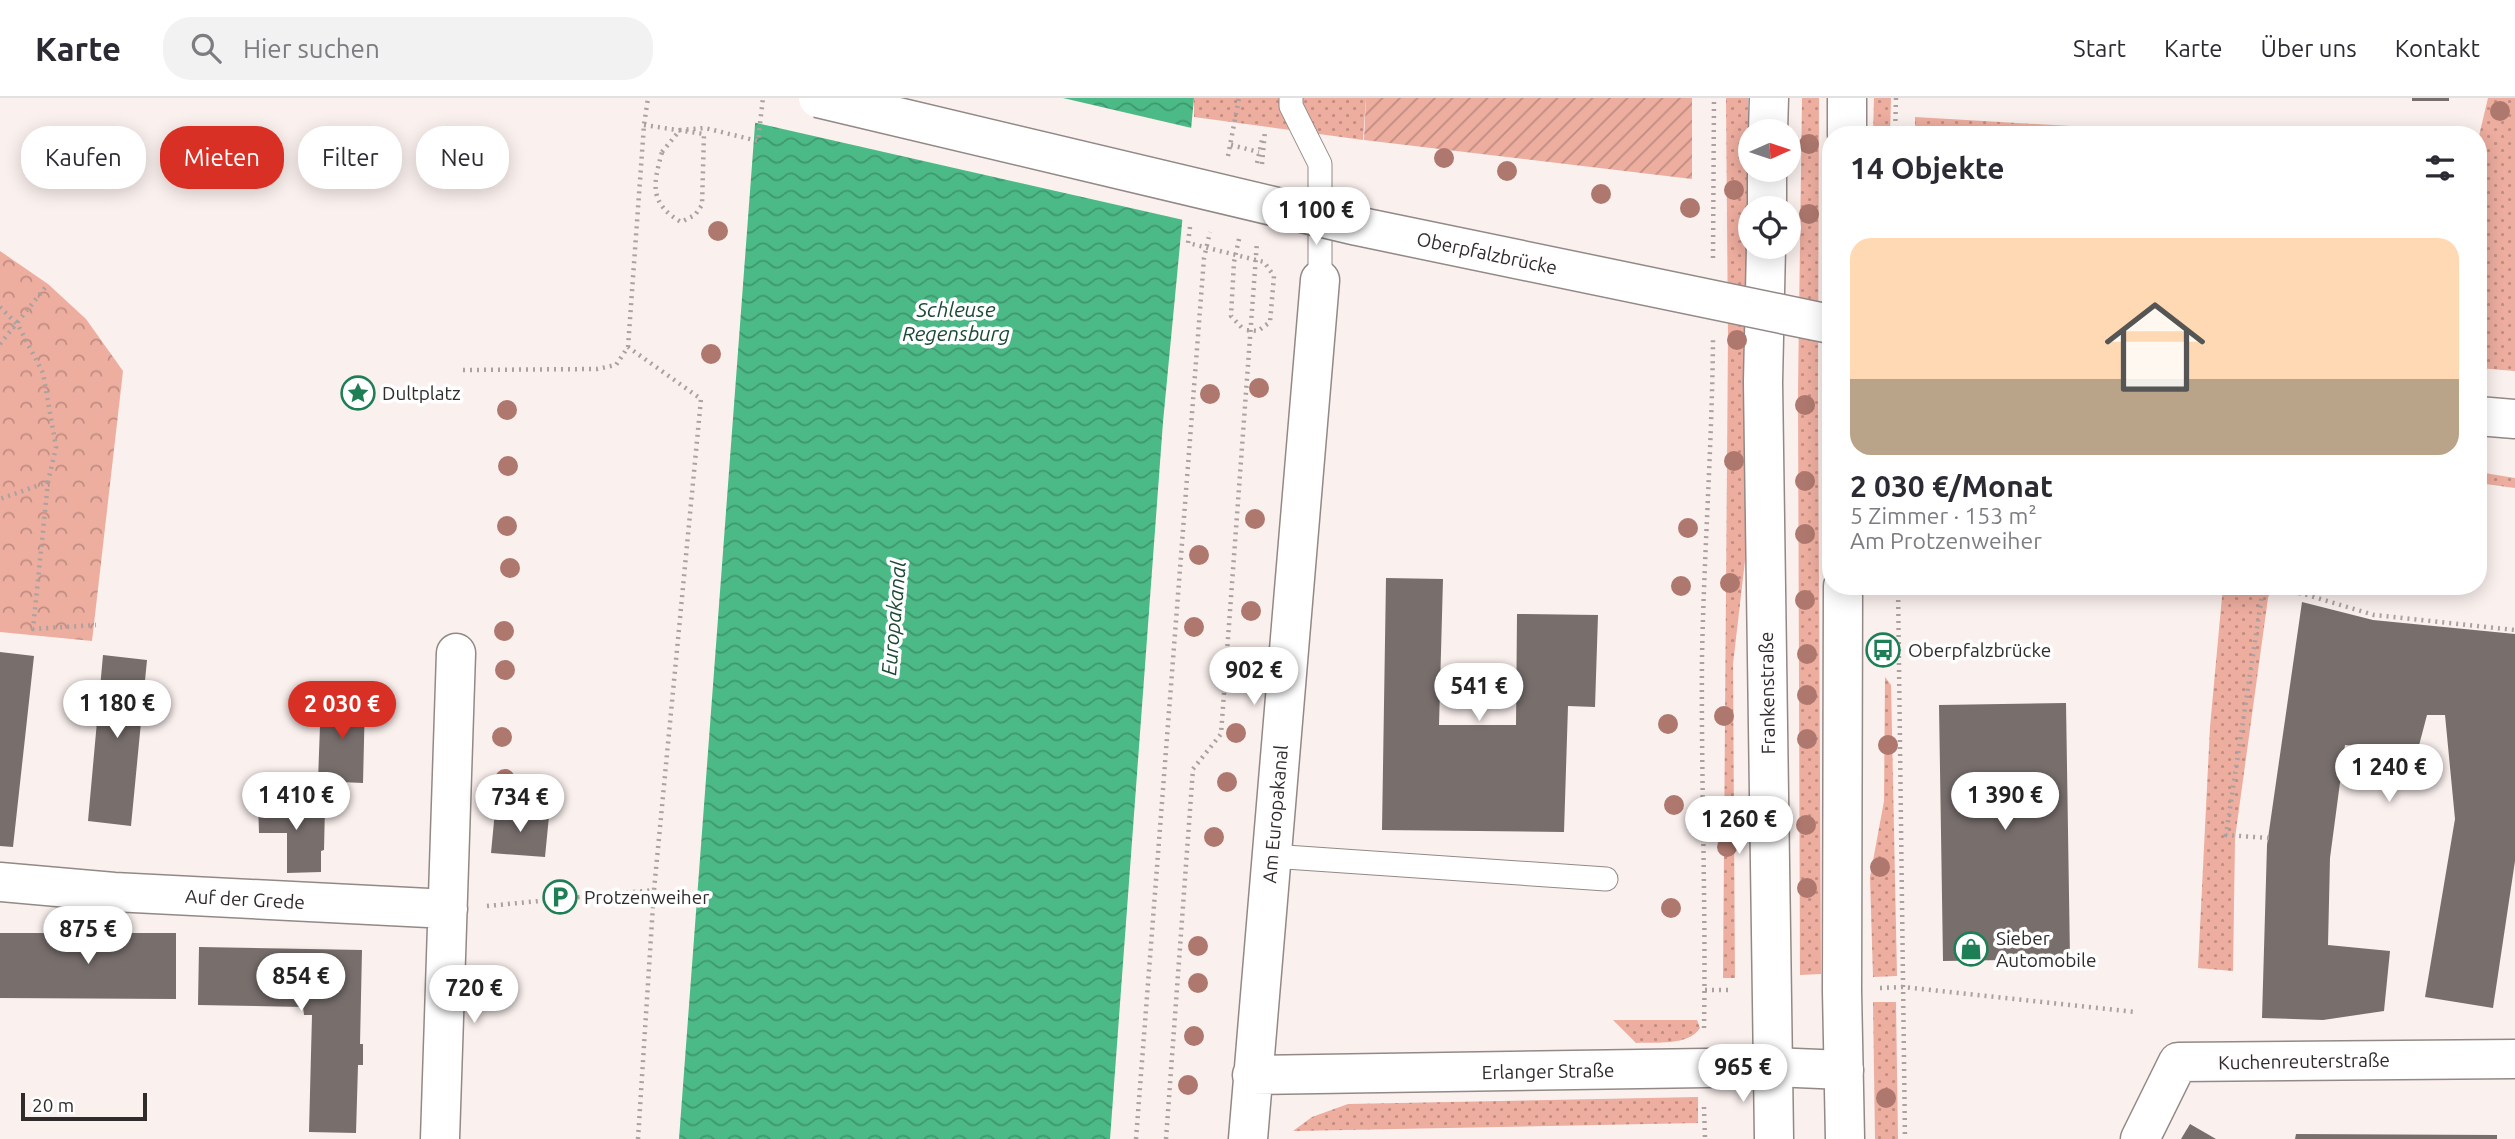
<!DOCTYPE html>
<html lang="de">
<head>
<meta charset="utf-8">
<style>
  :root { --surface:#fff; --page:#f2f2f3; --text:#2b2b33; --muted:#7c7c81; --line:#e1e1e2; --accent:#d93025 }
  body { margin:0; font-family:Ubuntu,sans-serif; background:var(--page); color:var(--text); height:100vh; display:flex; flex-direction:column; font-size:26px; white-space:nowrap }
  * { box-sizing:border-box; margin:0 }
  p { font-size:23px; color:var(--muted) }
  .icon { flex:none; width:38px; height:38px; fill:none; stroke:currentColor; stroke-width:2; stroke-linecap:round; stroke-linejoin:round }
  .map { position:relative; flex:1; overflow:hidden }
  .details { position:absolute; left:1822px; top:28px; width:665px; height:469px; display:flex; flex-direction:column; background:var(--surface); border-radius:28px; box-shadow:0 4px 18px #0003 }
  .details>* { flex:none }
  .top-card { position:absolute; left:21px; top:28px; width:665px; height:63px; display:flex; gap:14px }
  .needle { width:46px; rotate:87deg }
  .controls { position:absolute; left:1738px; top:21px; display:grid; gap:14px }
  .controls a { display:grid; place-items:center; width:63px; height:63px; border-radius:50%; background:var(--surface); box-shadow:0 4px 18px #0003; font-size:35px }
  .scale { position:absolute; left:21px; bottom:18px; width:126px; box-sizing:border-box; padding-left:7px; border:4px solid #302c2b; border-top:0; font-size:19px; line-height:24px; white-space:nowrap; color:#302c2b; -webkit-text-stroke:5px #fff; paint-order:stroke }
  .price { position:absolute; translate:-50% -60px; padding:0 16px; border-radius:24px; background:#fff; color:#222; font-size:23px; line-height:46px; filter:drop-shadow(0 2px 4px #0008) }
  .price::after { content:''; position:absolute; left:50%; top:42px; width:21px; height:16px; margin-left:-10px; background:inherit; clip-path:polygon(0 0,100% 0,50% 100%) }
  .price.on { background:var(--accent); color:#fff }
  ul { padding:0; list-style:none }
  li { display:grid; align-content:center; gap:14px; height:371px; padding:0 28px }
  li+li { border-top:2px solid var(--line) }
  li span { display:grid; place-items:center; height:217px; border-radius:21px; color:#555 }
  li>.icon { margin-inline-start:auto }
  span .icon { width:126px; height:126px; fill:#fffc; stroke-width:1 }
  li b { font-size:30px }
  h2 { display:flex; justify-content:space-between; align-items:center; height:84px; padding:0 28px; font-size:30px }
  .chip { padding:0 24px; border-radius:28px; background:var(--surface); box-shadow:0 4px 18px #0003; font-size:24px; line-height:63px }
  .chip.on { background:var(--accent); color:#fff }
  header { display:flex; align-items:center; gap:42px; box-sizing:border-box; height:98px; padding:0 35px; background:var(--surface); border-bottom:2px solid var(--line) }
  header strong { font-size:33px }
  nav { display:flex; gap:38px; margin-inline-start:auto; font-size:24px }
  .search { width:490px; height:63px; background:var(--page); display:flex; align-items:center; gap:18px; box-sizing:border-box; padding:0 24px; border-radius:28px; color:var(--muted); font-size:26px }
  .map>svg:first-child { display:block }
  .grass { fill:url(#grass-dots) }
  .forest { fill:url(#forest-crowns) }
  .garden { fill:url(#garden-furrows) }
  .water { fill:url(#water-waves) }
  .pier { fill:#faf0ee }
  .building { fill:#786f6d }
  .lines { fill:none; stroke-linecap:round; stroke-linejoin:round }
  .service-casing { stroke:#928987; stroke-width:25 }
  .minor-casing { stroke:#928987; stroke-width:41 }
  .secondary-casing { stroke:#928987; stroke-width:41 }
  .path { stroke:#aaa2a0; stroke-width:4.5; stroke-dasharray:2 5; stroke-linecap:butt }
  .service { stroke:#fff; stroke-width:23 }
  .minor { stroke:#fff; stroke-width:38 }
  .secondary { stroke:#fff; stroke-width:38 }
  .minor-bridge-casing { stroke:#928987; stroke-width:41; stroke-linecap:butt }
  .path-bridge { stroke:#aaa2a0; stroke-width:4.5; stroke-dasharray:2 5; stroke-linecap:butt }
  .minor-bridge { stroke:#fff; stroke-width:38 }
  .tree { fill:#ae786e }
  .labels { text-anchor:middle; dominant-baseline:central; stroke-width:7; stroke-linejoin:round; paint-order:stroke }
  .street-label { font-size:19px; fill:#302c2b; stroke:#fff }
  .poi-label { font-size:19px; fill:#302c2b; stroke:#fff; text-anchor:start }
  .water-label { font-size:21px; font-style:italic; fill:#1c4934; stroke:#fff }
</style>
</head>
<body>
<header>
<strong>Karte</strong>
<div class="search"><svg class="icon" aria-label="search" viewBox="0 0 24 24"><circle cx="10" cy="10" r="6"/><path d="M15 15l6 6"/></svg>Hier suchen</div>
<nav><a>Start</a><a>Karte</a><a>Über uns</a><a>Kontakt</a></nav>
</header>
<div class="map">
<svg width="2515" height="1041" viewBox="0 0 2515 1041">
  <defs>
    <pattern id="grass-dots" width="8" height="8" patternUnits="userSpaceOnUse" patternTransform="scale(1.75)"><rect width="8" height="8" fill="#edad9f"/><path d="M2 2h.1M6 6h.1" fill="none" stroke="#c08d82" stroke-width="1.8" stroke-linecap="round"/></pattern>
    <pattern id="forest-crowns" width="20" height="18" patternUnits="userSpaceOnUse" patternTransform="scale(1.75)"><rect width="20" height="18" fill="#edad9f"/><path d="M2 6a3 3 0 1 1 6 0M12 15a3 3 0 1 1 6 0" fill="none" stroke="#c08d82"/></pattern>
    <pattern id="garden-furrows" width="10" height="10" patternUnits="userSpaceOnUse" patternTransform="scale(1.75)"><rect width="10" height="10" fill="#edad9f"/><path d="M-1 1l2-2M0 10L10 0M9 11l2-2" fill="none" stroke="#c08d82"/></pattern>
    <pattern id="water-waves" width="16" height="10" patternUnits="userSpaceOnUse" patternTransform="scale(1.75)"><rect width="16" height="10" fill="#4bba86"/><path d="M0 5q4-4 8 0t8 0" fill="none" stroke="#3f976e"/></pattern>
  </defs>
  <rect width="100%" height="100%" fill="#faf0ee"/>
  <path class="grass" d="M1194,0H1366L1363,42L1194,19Z
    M1726,0H1748L1746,454L1733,566L1735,880H1723L1728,238Z
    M1802,0H1819L1818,298L1821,876L1800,877L1798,293Z
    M1874,0H1891L1890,37H1873Z
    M2488,0H2515V273L2478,270V42Z
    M1915,19L2226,37H1915Z
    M2478,374L2515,380V390L2478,385Z
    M2223,488H2272L2268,500L2235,740L2233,873L2198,870L2210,629Z
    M1885,579L1891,587L1897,878L1873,879L1870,779L1884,703Z
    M1873,904H1896L1898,1041H1875Z
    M1613,922H1697L1700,930C1689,948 1655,944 1636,945Z
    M1698,999V1025L1293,1033L1312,1019L1348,1006Z"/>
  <path class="forest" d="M0,153L48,186L86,221L123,273L92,543L0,534Z"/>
  <path class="garden" d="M1366,0H1692V81L1364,42Z"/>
  <path class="water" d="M757,0H1194L1163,324L1110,1041H679Z"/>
  <path class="pier" d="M753,0H1063L1196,31L1188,123L752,24Z"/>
  <path class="building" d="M2412,0H2449V3H2412Z
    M1386,480L1443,481L1439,627H1516L1517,516L1598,517L1595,609L1568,608L1564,734L1382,732Z
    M2302,504L2373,522L2515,536V763L2493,910L2425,899L2455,721L2445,617H2427L2417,655L2345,647L2330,760L2328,847L2390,853L2384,913L2323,922L2262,920L2267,747Z
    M0,554L34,558L13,749L0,748Z
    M103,557L147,562L131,728L88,723Z
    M321,600L365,602L363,685L318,683Z
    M2066,605L2070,861L1943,863L1939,607Z
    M258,703H296V708H325L324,752L321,753V774L287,775V735H259Z
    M495,713L549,718L545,759L491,755Z
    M0,835H176V901L0,900Z
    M199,849L362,852L360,946H363V967H358L356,1035L309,1034L312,917H304L303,909L198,907Z
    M2190,1026L2216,1041H2181Z
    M2296,1036L2497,1037V1041H2295Z"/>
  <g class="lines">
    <defs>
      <path id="service" d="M1291,0V8L1320,66V182
        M1271,758L1606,781"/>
      <path id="minor" d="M2478,318L2515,321
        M0,784L114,794L448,811
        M1252,977L1772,969L1844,972
        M440,1041L456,555
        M1248,1041L1320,182
        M2140,1041L2178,964L2515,961"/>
      <path id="secondary" d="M1768,33L1769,0
        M1847,37V0
        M1767,110V72
        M1766,149L1763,284L1774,1041
        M1843,488L1842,893L1845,1041"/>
    </defs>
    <use href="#service" class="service-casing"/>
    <use href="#minor" class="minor-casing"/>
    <use href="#secondary" class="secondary-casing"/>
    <path class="path" d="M644,27L704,36L702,107L695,117L681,124C649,105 653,87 662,54
      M1895,37L1896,0
      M1231,47L1259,54
      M1228,58L1239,0
      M1257,65L1262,42
      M1262,66L1265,33
      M1239,141L1234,164L1231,218L1244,232
      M1713,160L1714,0
      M0,209L18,227L43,275L56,349L48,384L0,401
      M0,246L48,186
      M463,272L597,271L616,267L628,249L644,27L648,0
      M48,384L33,531L96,527
      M1898,488L1905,1041
      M2269,740L2226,737L2263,490L2304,496L2374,517L2515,532
      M487,808L654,792L701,301L628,249
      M1880,890L1903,889L2136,914
      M1705,892H1732
      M1704,930C1706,806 1701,683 1702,560C1704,454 1712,348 1713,242
      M1704,1009L1705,1041
      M638,1041L654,792
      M1136,1041L1204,160L1210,134
      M1166,1041L1193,671L1221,636L1257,144"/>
    <use href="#service" class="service"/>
    <use href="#minor" class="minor"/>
    <use href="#secondary" class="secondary"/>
    <defs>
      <path id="minor-bridge" d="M818,0L1357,128L1830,226"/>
    </defs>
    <use href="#minor-bridge" class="minor-bridge-casing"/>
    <path class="path-bridge" d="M662,54L680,32L705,30L758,43L763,0
      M1190,129L1188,145L1264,164L1274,178L1270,224L1258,233L1244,232"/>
    <use href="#minor-bridge" class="minor-bridge"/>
  </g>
  <g class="tree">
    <circle cx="2500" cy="13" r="10"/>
    <circle cx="1809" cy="46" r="10"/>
    <circle cx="1444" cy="60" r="10"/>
    <circle cx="1507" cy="73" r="10"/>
    <circle cx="1734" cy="92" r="10"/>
    <circle cx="1601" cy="96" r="10"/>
    <circle cx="1690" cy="110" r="10"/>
    <circle cx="1809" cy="116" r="10"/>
    <circle cx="718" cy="133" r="10"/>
    <circle cx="1737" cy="242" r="10"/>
    <circle cx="711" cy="256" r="10"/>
    <circle cx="1259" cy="290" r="10"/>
    <circle cx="1210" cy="296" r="10"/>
    <circle cx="1805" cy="307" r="10"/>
    <circle cx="507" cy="312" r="10"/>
    <circle cx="1734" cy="363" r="10"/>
    <circle cx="508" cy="368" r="10"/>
    <circle cx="1805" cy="383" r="10"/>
    <circle cx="1255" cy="421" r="10"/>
    <circle cx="507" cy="428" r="10"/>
    <circle cx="1688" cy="430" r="10"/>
    <circle cx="1805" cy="436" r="10"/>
    <circle cx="1199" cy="457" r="10"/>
    <circle cx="510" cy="470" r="10"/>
    <circle cx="1730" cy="485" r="10"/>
    <circle cx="1681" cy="488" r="10"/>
    <circle cx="1805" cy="502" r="10"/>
    <circle cx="1251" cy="513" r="10"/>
    <circle cx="1194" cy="529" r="10"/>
    <circle cx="504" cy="533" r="10"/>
    <circle cx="1807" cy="556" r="10"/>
    <circle cx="505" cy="572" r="10"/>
    <circle cx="1807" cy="597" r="10"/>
    <circle cx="1724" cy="618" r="10"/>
    <circle cx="1668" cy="626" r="10"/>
    <circle cx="1236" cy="635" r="10"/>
    <circle cx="502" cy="639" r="10"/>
    <circle cx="1807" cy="641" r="10"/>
    <circle cx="1888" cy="647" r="10"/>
    <circle cx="505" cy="681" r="10"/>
    <circle cx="1227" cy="684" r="10"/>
    <circle cx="1674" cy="707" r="10"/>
    <circle cx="1806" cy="727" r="10"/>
    <circle cx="1214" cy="739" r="10"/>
    <circle cx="1727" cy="749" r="10"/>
    <circle cx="1880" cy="769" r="10"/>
    <circle cx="1807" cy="790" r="10"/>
    <circle cx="1671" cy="810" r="10"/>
    <circle cx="1198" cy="848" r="10"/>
    <circle cx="1198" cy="885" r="10"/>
    <circle cx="1194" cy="938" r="10"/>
    <circle cx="1188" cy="987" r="10"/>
    <circle cx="1886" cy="1000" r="10"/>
  </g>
  <defs>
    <symbol id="sight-ring" viewBox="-11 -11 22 22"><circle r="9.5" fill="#fff" stroke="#1e7e56" stroke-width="1.5"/><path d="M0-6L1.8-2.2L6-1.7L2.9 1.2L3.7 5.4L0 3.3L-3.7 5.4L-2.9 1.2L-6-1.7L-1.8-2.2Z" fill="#1e7e56"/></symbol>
    <symbol id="bus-ring" viewBox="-11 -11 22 22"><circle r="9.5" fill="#fff" stroke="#1e7e56" stroke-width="1.5"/><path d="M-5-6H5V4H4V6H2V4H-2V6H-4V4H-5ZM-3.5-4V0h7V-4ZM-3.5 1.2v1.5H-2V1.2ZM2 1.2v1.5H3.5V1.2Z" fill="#1e7e56"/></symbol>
    <symbol id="parking-ring" viewBox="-11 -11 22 22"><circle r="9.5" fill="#fff" stroke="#1e7e56" stroke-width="1.5"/><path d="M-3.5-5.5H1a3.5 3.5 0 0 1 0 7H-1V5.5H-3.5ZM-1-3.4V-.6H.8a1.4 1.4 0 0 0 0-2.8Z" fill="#1e7e56"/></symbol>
    <symbol id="shop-ring" viewBox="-11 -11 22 22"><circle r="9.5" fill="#fff" stroke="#1e7e56" stroke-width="1.5"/><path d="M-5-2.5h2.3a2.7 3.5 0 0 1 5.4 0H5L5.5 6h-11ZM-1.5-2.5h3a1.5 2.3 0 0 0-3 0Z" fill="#1e7e56"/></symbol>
  </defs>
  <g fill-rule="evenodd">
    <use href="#sight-ring" x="339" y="276" width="38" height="38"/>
    <use href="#bus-ring" x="1864" y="533" width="38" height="38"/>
    <use href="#parking-ring" x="541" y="780" width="38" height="38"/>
    <use href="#shop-ring" x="1952" y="832" width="38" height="38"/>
  </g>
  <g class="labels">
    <g class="street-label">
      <text transform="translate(1487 155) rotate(12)">Oberpfalzbrücke</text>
      <text transform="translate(1767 595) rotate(-91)">Frankenstraße</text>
      <text transform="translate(1275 716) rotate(-85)">Am Europakanal</text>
      <text transform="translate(245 801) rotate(3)">Auf der Grede</text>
      <text transform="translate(2304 963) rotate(-1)">Kuchenreuterstraße</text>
      <text transform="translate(1548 973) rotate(-1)">Erlanger Straße</text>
    </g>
    <g class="poi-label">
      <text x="382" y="295">Dultplatz</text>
      <text x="1908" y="552">Oberpfalzbrücke</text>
      <text x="584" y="799">Protzenweiher</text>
      <text x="1996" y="840">Sieber<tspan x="1996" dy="22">Automobile</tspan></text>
    </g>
    <g class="water-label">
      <text x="956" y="211">Schleuse<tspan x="956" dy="24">Regensburg</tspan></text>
      <text transform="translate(893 520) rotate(-85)">Europakanal</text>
    </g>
  </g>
</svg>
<div class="controls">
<a><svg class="needle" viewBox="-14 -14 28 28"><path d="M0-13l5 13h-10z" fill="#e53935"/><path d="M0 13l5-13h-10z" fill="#7c7c81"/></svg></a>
<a><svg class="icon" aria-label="locate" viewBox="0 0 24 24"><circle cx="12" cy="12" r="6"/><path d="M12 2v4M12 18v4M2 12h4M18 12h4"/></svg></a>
</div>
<div class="scale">20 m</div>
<b class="price" style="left:1316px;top:149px">1 100 €</b>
<b class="price" style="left:1254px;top:609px">902 €</b>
<b class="price" style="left:1479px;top:625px">541 €</b>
<b class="price" style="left:117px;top:642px">1 180 €</b>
<b class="price on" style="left:342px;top:643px">2 030 €</b>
<b class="price" style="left:2389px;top:706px">1 240 €</b>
<b class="price" style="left:296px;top:734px">1 410 €</b>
<b class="price" style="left:2005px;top:734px">1 390 €</b>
<b class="price" style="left:520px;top:736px">734 €</b>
<b class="price" style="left:1739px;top:758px">1 260 €</b>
<b class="price" style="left:88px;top:868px">875 €</b>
<b class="price" style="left:301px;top:915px">854 €</b>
<b class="price" style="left:474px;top:927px">720 €</b>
<b class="price" style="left:1743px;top:1006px">965 €</b>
<div class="top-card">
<a class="chip">Kaufen</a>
<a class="chip on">Mieten</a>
<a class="chip">Filter</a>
<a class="chip">Neu</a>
</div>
<section class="details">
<h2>14 Objekte<svg class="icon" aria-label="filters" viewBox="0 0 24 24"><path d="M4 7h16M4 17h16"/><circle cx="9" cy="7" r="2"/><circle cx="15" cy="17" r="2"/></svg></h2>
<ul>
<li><span style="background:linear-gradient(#ffd9b3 65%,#b9a48a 0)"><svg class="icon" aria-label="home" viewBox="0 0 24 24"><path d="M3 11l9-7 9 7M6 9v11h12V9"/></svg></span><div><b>2 030 €/Monat</b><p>5 Zimmer · 153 m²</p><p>Am Protzenweiher</p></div></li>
</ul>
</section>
</div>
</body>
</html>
